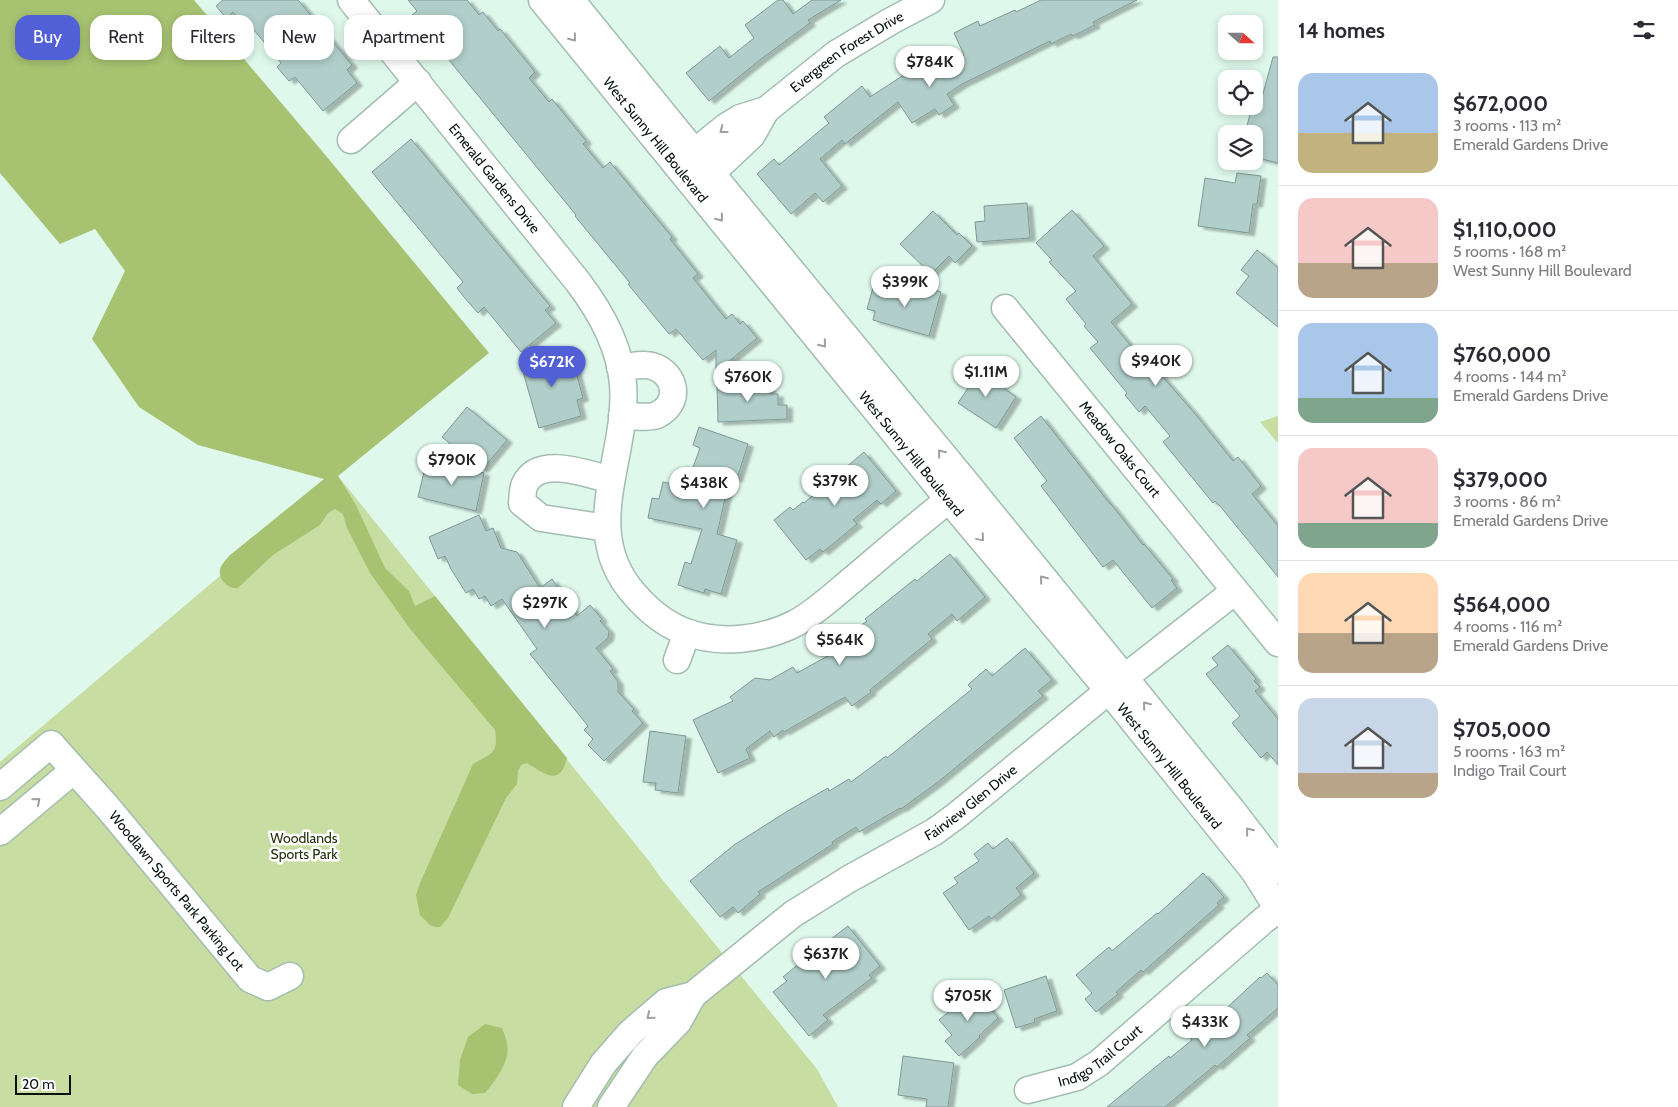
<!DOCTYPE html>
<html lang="en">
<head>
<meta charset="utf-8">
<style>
  :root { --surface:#fff; --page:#f2f2f3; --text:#2b2b33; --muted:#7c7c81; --line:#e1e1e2; --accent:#5160d6 }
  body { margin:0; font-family:Cabin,sans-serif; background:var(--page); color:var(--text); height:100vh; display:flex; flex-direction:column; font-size:19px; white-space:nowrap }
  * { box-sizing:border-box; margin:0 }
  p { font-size:16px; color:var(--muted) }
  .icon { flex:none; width:28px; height:28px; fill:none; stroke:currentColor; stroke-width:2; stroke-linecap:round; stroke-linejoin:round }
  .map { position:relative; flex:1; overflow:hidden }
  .sheet { display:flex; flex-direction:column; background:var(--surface); width:400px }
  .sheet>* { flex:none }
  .top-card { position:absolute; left:15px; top:15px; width:475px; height:45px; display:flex; gap:10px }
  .needle { width:32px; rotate:111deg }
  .fabs { position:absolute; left:1218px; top:15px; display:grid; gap:10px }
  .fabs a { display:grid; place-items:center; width:45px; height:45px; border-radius:10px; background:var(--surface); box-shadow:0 2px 8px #0003; font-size:25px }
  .scale { position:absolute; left:15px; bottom:12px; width:56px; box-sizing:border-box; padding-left:5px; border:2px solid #08110d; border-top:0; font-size:14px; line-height:18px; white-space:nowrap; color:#08110d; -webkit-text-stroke:4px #fff; paint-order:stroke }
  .price { position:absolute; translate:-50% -42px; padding:0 11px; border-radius:18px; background:#fff; color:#222; font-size:16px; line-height:32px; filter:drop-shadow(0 1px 2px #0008) }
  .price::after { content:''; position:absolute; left:50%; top:30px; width:15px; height:11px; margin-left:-8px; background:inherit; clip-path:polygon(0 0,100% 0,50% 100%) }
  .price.on { background:var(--accent); color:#fff }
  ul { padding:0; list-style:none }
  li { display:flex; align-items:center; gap:15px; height:125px; padding:0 20px }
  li+li { border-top:1px solid var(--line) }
  li span { display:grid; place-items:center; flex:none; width:140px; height:100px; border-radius:15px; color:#555 }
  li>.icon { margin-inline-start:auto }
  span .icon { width:60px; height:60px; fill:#fffc; stroke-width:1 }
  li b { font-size:21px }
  h2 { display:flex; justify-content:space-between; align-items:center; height:60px; padding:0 20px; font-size:21px }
  .tag { padding:0 18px; border-radius:15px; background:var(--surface); box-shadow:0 2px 8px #0003; font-size:18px; line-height:45px }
  .tag.on { background:var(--accent); color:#fff }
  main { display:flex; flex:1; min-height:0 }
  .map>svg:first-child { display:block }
  .green { fill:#c7dda1 }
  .forest { fill:#a7c371 }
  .building { fill:#b1ceca; stroke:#7e9996; filter:url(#shadow) }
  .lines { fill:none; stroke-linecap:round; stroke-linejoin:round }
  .minor-casing { stroke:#a4bcb1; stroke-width:29 }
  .minor { stroke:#fff; stroke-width:26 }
  .oneway { stroke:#9ca09e }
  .labels { text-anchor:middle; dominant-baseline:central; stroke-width:5; stroke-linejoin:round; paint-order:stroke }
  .street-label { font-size:14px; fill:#08110d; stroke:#fff }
  .park-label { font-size:14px; fill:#25300d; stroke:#fff }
</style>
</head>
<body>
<main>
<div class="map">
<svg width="1278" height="1107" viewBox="0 0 1278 1107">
  <defs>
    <filter id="shadow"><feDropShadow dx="5.5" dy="3" stdDeviation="1" flood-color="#0004"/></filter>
  </defs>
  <rect width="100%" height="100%" fill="#def8ec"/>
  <path class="green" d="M1278,416V443L1260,422Z
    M338,476L649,861L661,878L817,1069L838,1107H0V762Z"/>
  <path class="forest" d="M0,0H194L322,151L489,353L338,476L356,505L385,568L409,591L415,606L435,596L567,758C560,788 544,773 527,763L521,765L518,771L517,784L506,798L448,918L440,927H435L430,925L420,915L416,895L420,883L473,764C491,753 499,754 495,730L411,630L370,573L347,528L343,514L335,509L328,513L320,525L273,555L238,588C229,590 218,579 220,570C221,564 226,560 229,556L324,479L198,445L139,407L92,339L125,271L95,229L60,244L0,173Z
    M485,1024L502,1028C505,1036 509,1045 507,1055C505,1067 493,1084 485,1093L472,1094L458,1085L460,1060L468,1037Z"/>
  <path class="building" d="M223,0H298L352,65L347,70L357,83L323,111L295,77L289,81L277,67L281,63L245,19L241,22L233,12L226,18L216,6Z
    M408,0H467L479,15L483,12L498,31L500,29L535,72L529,78L549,102L552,99L586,141L583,144L603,168L610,162L672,237L670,239L698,274L693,278L726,319L732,314L740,324L743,321L757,338L716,372V350L703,360L676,329L669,334L628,284L630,283L575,216L576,215L412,15L417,11Z
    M778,0H783L793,14L812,0H841L808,20L810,23L761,59L709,101L686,73L720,46L729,58L754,38L745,25Z
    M1041,0H1137L1093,22L1095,25L1073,36L1071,34L1051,44L1050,41L962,84L947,94L954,105L939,115L935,109L912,123L898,102L845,144L842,140L820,159L842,186L823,202L815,193L791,214L757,174L774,159L779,165L829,123L824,117L862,86L870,97L913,69L907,60L925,48L939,72L964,55L954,33L978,21L980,26L1015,10L1016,12Z
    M1273,57H1278V163L1254,157V134H1245L1252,106H1254V99L1261,101Z
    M411,139L550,306L545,310L556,323L521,352L484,307L478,313L464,297L457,288L463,282L372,172Z
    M1237,173L1261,176L1257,204H1253L1249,233L1198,226L1205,178L1235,183Z
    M1027,203L1030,238L977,242L975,222L985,221L984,206Z
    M1072,210L1104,246L1093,256L1132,304L1111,322L1152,371L1155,368L1196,415L1233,461L1238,457L1261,486L1252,494L1278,526V577L1220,506L1215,501L1213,503L1163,442L1170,436L1145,406L1139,412L1125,395L1127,393L1090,348L1098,342L1084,326L1086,324L1066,299L1076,291L1049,262L1052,260L1036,243Z
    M933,211L957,235L959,233L972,246L955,263L949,256L931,274L900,244Z
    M1257,250L1278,268V327L1236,293L1249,276L1241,270Z
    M874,284L918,297L921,286L941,292L929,336L873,320L875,311L867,309Z
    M562,349L567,366L574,364L583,398L577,400L581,416L539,428L520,361Z
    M973,366L1016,397L996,428L958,403L970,385L963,381Z
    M769,382L770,394H778V405H787V419L718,422L717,384Z
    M467,407L507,440L482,470L442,437Z
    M1041,416L1110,504H1111L1143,545L1144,544L1173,579L1171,580L1177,588L1152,608L1113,560L1103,567L1041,486L1047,481L1014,438Z
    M699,427L748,444L737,479L730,477L717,534L737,540L721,594L705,589L704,593L678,585L685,562L691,564L702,529L648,518L652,498L659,499L663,482L686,487L700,448L693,445Z
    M864,452L896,491L881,504L877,500L853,520L857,524L823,552L820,549L806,560L774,520L790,507L793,510L803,502L804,503Z
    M434,462L484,473L476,511L418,497L424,472L431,474Z
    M479,515L486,531L493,528L501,548L517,552L540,588L552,579L577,616L590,605L602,619L600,621L609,631L608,638L596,648L613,669L610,671L618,682V692L634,709L632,711L643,723L604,761L588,745L593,739L584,730L588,726L530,654L537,649L502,599L491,606L485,596L479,599L473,589L466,593L451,569L445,556L438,559L429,537Z
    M950,554L985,597L957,621L952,614L928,634L932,639L870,690L871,692L852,706L845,697L784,732L783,730L774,737L770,731L746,749L750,758L718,773L693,720L733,701L730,697L755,678L770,680L793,667L797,673L835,652L831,646L867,621L865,619L915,579L917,581Z
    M1228,645L1256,679L1254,681L1260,687L1255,691L1278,719V765L1267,752L1261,758L1232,723L1240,716L1206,674L1218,665L1212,658Z
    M1025,648L1052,680L1038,691L1043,696L938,782L901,809L900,808L859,832L856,827L832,842L833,844L758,892L760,894L738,913L733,907L720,917L690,881L734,845L786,812L828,788L829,791L849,779L851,782L886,756L887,758L972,689L968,685L986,669L992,676Z
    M650,731L686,736L678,793L655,790L656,783L643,782Z
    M1007,838L1034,873L1016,888L1021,895L991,919L989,916L969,930L943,893L958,883L954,878L979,861L974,854L988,843L993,849Z
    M1203,873L1224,897L1217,903L1219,905L1143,972L1141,970L1116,992L1118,994L1096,1012L1085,999L1092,993L1076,975L1109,947L1112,951L1157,913L1158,914Z
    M848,926L880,966L869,975L872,978L823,1015L828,1020L809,1036L773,992L787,981L783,977L806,958L810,964L834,942L831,939Z
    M1267,973L1278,985V1008L1247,1035L1250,1038L1217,1067L1215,1065L1165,1107H1107L1169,1056L1170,1058L1192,1040L1189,1036L1204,1024L1206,1027L1260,977L1261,978Z
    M1046,976L1057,1011L1034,1019L1035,1022L1016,1028L1004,990Z
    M974,990L998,1018L979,1036L980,1037L959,1056L945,1041L952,1035L939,1020Z
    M903,1056L954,1063L948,1107H926L927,1099L898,1095Z"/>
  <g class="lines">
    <defs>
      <g id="minor">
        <path id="s1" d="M351,0L578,282C600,311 620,347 623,384C629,457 577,531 635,595C649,611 666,625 686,632C720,645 763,640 796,623C816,612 834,595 852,580C889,549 925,517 963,489"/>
        <path id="s2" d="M542,0L949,500L1109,691L1254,871L1278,909"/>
        <path d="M571,0L725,190L968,485L1232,810L1278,870"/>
        <path d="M351,140L418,82"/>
        <path id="s3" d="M682,162L727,126L740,118L766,110L836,54L891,21L931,0"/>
        <path d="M699,185L752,135L766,110"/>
        <path id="s4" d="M1005,308L1278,643"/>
        <path d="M620,367C629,367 643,363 652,366C676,373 682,403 657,415C651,418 630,416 622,416"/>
        <path d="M607,528L541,518L522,503C523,497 522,489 525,484C539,455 587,474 611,480"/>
        <path d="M677,660L687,633"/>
        <path id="s5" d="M0,787L51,744L109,809L250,979L268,987L290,976"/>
        <path d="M0,832L74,770"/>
        <path id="s6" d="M1028,1090L1077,1077L1099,1063L1265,919L1278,910"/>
        <path id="s7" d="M576,1107L603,1064L630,1033L666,1002L693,995L793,914L849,879L934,832L956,816L1124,678L1235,591"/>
        <path d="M611,1107L645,1056L678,1022L693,995"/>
      </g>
    </defs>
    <use href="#minor" class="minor-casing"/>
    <use href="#minor" class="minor"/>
  </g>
  <defs><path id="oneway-chevron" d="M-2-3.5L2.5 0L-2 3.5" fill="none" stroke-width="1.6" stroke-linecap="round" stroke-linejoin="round" transform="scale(1.25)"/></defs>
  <g class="oneway">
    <use href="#oneway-chevron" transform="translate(573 38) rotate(51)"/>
    <use href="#oneway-chevron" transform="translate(723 130) rotate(143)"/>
    <use href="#oneway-chevron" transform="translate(720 218) rotate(51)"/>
    <use href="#oneway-chevron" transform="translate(823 344) rotate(51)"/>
    <use href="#oneway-chevron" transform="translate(941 453) rotate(-129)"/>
    <use href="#oneway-chevron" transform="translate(981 538) rotate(50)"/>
    <use href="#oneway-chevron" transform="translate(1043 579) rotate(-129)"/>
    <use href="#oneway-chevron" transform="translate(1146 705) rotate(-129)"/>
    <use href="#oneway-chevron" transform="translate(37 801) rotate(-40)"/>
    <use href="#oneway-chevron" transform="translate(1249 831) rotate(-129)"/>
    <use href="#oneway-chevron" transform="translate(650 1016) rotate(140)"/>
  </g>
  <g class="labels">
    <g class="street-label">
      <text stroke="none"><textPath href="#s3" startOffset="200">Evergreen Forest Drive</textPath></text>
      <text stroke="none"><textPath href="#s2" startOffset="180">West Sunny Hill Boulevard</textPath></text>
      <text stroke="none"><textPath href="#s1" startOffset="229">Emerald Gardens Drive</textPath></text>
      <text stroke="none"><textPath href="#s4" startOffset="182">Meadow Oaks Court</textPath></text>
      <text stroke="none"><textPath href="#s2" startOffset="585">West Sunny Hill Boulevard</textPath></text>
      <text stroke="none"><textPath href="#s2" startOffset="990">West Sunny Hill Boulevard</textPath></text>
      <text stroke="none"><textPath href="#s7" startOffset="506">Fairview Glen Drive</textPath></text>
      <text stroke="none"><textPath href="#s5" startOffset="260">Woodlawn Sports Park Parking Lot</textPath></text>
      <text stroke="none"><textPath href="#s6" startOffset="81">Indigo Trail Court</textPath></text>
    </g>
    <g class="park-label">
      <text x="304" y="838">Woodlands<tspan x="304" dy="16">Sports Park</tspan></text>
    </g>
  </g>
</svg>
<div class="fabs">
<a><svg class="needle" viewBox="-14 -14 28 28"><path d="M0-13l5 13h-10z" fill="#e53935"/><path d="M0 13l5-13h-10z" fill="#7c7c81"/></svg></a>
<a><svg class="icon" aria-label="locate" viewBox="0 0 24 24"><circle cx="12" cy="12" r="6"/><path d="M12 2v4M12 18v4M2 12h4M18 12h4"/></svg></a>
<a><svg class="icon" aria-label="layers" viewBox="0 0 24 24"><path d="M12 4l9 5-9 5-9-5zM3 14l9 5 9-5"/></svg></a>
</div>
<div class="scale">20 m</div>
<b class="price" style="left:930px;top:88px">$784K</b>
<b class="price" style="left:905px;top:308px">$399K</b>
<b class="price" style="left:1156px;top:387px">$940K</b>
<b class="price on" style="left:552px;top:388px">$672K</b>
<b class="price" style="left:986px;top:398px">$1.11M</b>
<b class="price" style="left:748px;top:403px">$760K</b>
<b class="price" style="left:452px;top:486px">$790K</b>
<b class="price" style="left:835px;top:507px">$379K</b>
<b class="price" style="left:704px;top:509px">$438K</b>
<b class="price" style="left:545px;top:629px">$297K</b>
<b class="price" style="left:840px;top:666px">$564K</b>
<b class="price" style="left:826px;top:980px">$637K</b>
<b class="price" style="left:968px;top:1022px">$705K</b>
<b class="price" style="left:1205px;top:1048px">$433K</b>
<div class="top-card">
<a class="tag on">Buy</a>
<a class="tag">Rent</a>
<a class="tag">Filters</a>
<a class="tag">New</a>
<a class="tag">Apartment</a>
</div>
</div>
<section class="sheet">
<h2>14 homes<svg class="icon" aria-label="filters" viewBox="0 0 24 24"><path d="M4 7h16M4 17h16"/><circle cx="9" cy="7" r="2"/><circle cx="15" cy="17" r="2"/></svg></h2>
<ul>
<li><span style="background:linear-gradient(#a9c7e8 60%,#c2b280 0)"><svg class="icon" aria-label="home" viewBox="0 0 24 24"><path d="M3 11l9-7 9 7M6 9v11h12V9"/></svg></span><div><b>$672,000</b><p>3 rooms · 113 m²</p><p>Emerald Gardens Drive</p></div></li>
<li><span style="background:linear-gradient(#f6c9c9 65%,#b9a48a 0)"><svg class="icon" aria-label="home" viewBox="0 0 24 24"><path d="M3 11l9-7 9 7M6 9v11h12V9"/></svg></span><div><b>$1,110,000</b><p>5 rooms · 168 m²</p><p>West Sunny Hill Boulevard</p></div></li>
<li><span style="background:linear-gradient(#a9c7e8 75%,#7fa58c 0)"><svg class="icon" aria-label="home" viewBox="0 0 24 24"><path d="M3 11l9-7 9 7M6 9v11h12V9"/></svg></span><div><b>$760,000</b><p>4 rooms · 144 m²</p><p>Emerald Gardens Drive</p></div></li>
<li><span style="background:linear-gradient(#f6c9c9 75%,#7fa58c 0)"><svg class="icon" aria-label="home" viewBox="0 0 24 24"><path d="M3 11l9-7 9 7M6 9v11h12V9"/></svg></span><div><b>$379,000</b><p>3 rooms · 86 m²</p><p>Emerald Gardens Drive</p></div></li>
<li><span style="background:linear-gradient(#ffd9b3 60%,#b9a48a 0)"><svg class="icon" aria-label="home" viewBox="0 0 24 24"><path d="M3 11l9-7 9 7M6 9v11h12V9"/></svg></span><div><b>$564,000</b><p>4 rooms · 116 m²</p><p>Emerald Gardens Drive</p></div></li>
<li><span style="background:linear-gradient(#c9d6e8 75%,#b9a48a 0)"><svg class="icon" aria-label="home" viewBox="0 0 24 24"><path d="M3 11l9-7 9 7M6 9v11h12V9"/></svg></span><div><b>$705,000</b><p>5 rooms · 163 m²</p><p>Indigo Trail Court</p></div></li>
</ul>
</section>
</main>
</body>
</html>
